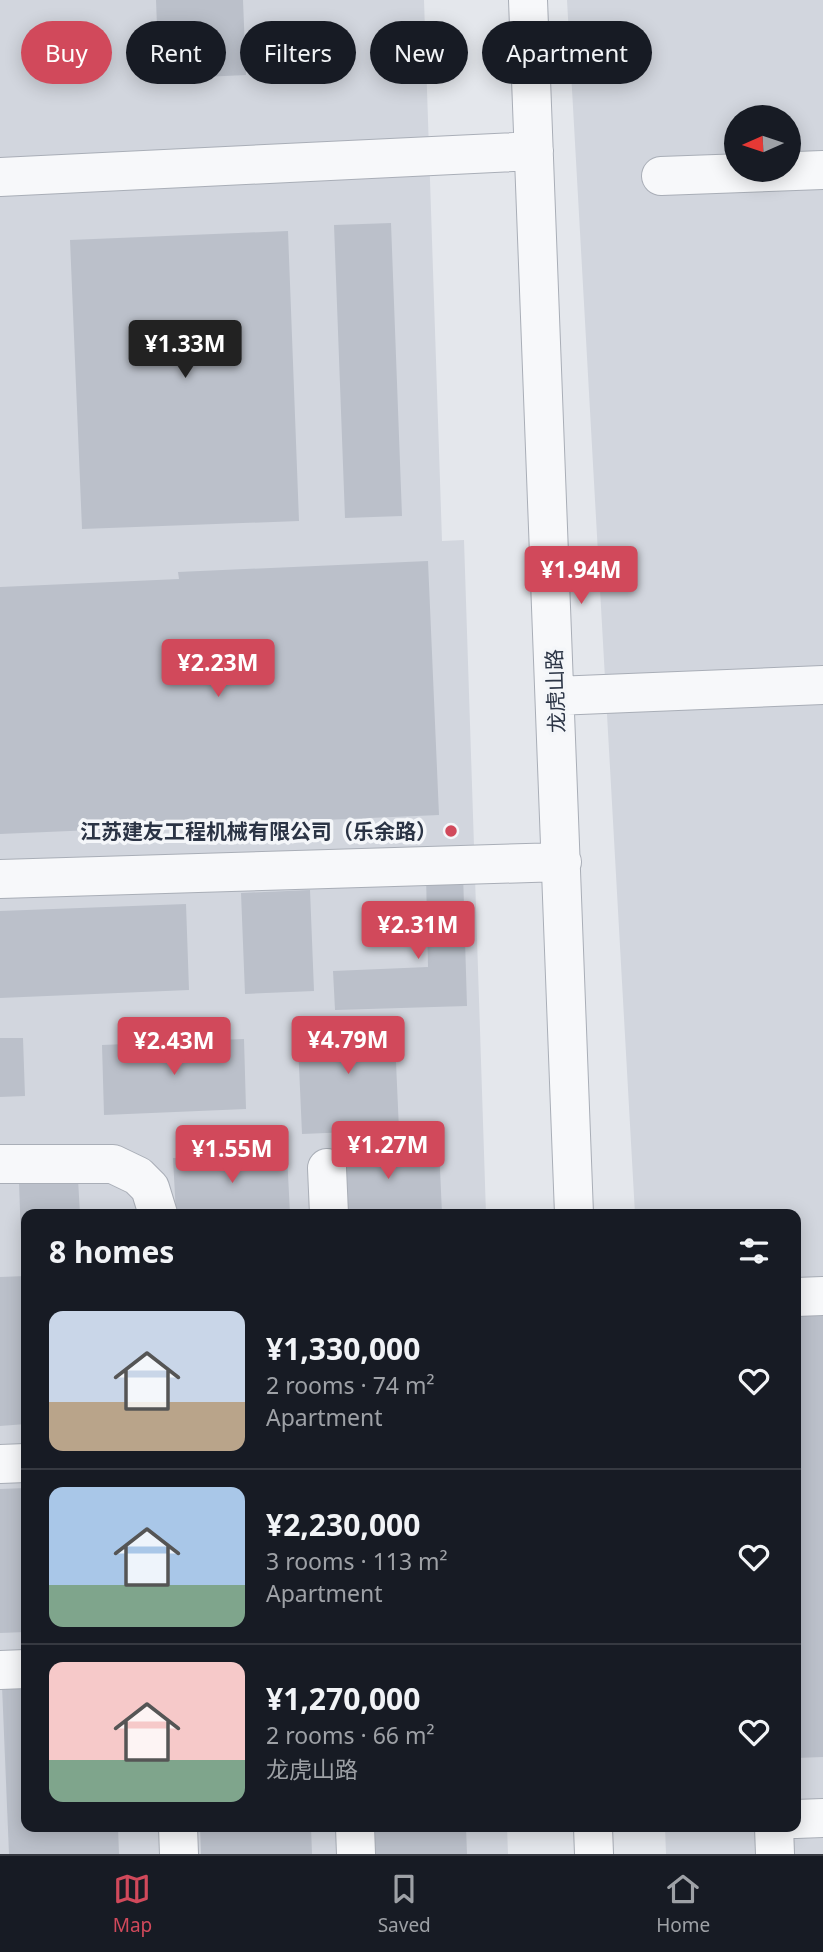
<!DOCTYPE html>
<html lang="en">
<head>
<meta charset="utf-8">
<style>
  :root { --surface:#171b24; --page:#242831; --text:#f1f3f6; --muted:#9ea1a6; --line:#363941; --accent:#d1495b }
  body { margin:0; font-family:"Noto Sans","Noto Sans SC",sans-serif; background:var(--page); color:var(--text); height:100vh; display:flex; flex-direction:column; font-size:26px; white-space:nowrap }
  * { box-sizing:border-box; margin:0 }
  p { font-size:23px; color:var(--muted) }
  .icon { flex:none; width:38px; height:38px; fill:none; stroke:currentColor; stroke-width:2; stroke-linecap:round; stroke-linejoin:round }
  .map { position:relative; flex:1; overflow:hidden }
  .side { position:absolute; left:21px; top:1209px; width:780px; height:623px; display:flex; flex-direction:column; background:var(--surface); border-radius:14px; box-shadow:0 4px 18px #0003 }
  .side>* { flex:none }
  .guide { position:absolute; left:21px; top:21px; width:782px; height:63px; display:flex; gap:14px }
  .needle { width:46px; rotate:267deg }
  .tools { position:absolute; left:724px; top:105px; display:grid; gap:14px }
  .tools a { display:grid; place-items:center; width:77px; height:77px; border-radius:50%; background:var(--surface); box-shadow:0 4px 18px #0003; font-size:35px }
  .price { position:absolute; translate:-50% -60px; padding:0 16px; border-radius:7px; background:var(--accent); color:#fff; font-size:23px; line-height:46px; filter:drop-shadow(0 2px 4px #0008) }
  .price::after { content:''; position:absolute; left:50%; top:42px; width:21px; height:16px; margin-left:-10px; background:inherit; clip-path:polygon(0 0,100% 0,50% 100%) }
  .price.active { background:#222; color:#fff }
  ul { padding:0; list-style:none }
  li { display:flex; align-items:center; gap:21px; height:175px; padding:0 28px }
  li+li { border-top:2px solid var(--line) }
  li span { display:grid; place-items:center; flex:none; width:196px; height:140px; border-radius:14px; color:#555 }
  li>.icon { margin-inline-start:auto }
  span .icon { width:84px; height:84px; fill:#fffc; stroke-width:1 }
  li b { font-size:30px }
  h2 { display:flex; justify-content:space-between; align-items:center; height:84px; padding:0 28px; font-size:30px }
  .pill { padding:0 24px; border-radius:32px; background:var(--surface); box-shadow:0 4px 18px #0003; font-size:24px; line-height:63px }
  .pill.active { background:var(--accent); color:#fff }
  .tab-bar { display:flex; justify-content:space-around; align-items:center; height:98px; border-top:2px solid var(--line); background:var(--surface); font-size:19px; color:var(--muted) }
  .tab-bar a { display:grid; justify-items:center; gap:4px }
  .tab-bar .active { color:var(--accent) }
  .map>svg:first-child { display:block }
  .built { fill:#d2d6de; fill-rule:evenodd }
  .building { fill:#bbc0ca }
  .lines { fill:none; stroke-linecap:round; stroke-linejoin:round }
  .minor-casing { stroke:#a9aeb7; stroke-width:40 }
  .minor { stroke:#f7f8fa; stroke-width:38 }
  .poi-dot { fill:#d1495b; stroke:#f4f6f9; stroke-width:2.5 }
  .labels { text-anchor:middle; dominant-baseline:central; stroke-width:7; stroke-linejoin:round; paint-order:stroke }
  .street-label { font-size:21px; fill:#2b3445; stroke:#f4f6f9 }
  .poi-label { font-size:21px; font-weight:bold; fill:#2b3445; stroke:#f4f6f9; text-anchor:end }
</style>
</head>
<body>
<div class="map">
<svg width="823" height="1854" viewBox="0 0 823 1854">
  <rect width="100%" height="100%" fill="#e4e7ec"/>
  <path class="built" d="M0,0H424L442,541L464,540L486,1214H26V1827H507L508,1854H0Z
    M567,0H823V1854H666L665,1827H796V1214H635ZM737,117H789V170H737Z"/>
  <path class="building" d="M156,0H243L246,75L159,79Z
    M391,223L402,516L345,518L334,225Z
    M288,231L299,521L82,529L70,240Z
    M428,561L439,815L0,834V587L179,579L178,572Z
    M463,873L467,1006L335,1010L333,971L428,967L426,874Z
    M310,890L314,991L245,994L241,893Z
    M186,904L189,990L0,998V911Z
    M394,1017L399,1130L302,1134L297,1021Z
    M0,1038H23L25,1096L0,1097Z
    M244,1039L246,1109L104,1115L102,1045Z
    M439,1146L442,1214H336L333,1151Z
    M287,1154L290,1214H176L173,1158Z
    M78,1179L80,1214H26V1268H22L19,1182Z
    M26,1276V1424L0,1426V1277Z
    M823,1303V1757L796,1758V1304Z
    M26,1488V1632L0,1633V1489Z
    M26,1685V1827H118L119,1854H9L2,1686Z
    M200,1827H311L312,1854H201Z
    M361,1827H466L467,1854H362Z"/>
  <g class="lines">
    <defs>
      <path id="minor" d="M528,0L574,1214
        M661,176L823,170
        M0,177L534,151
        M555,696L823,685
        M0,879L562,862
        M0,1164H113L138,1176L150,1188L158,1214
        M327,1168L329,1214
        M796,1297L823,1296
        M0,1464L26,1463
        M0,1670L26,1669
        M796,1819L823,1818
        M178,1827L179,1854
        M355,1827L356,1854
        M593,1827L594,1854
        M774,1827L775,1854"/>
    </defs>
    <use href="#minor" class="minor-casing"/>
    <use href="#minor" class="minor"/>
  </g>
  <circle class="poi-dot" cx="451" cy="831" r="7"/>
  <g class="labels">
    <g class="street-label">
      <text transform="translate(555 691) rotate(-92)">龙虎山路</text>
    </g>
    <g class="poi-label">
      <text x="437" y="831">江苏建友工程机械有限公司（乐余路）</text>
    </g>
  </g>
</svg>
<div class="tools">
<a><svg class="needle" viewBox="-14 -14 28 28"><path d="M0-13l5 13h-10z" fill="#e53935"/><path d="M0 13l5-13h-10z" fill="#9ea1a6"/></svg></a>
</div>
<b class="price active" style="left:185px;top:380px">¥1.33M</b>
<b class="price" style="left:581px;top:606px">¥1.94M</b>
<b class="price" style="left:218px;top:699px">¥2.23M</b>
<b class="price" style="left:418px;top:961px">¥2.31M</b>
<b class="price" style="left:348px;top:1076px">¥4.79M</b>
<b class="price" style="left:174px;top:1077px">¥2.43M</b>
<b class="price" style="left:388px;top:1181px">¥1.27M</b>
<b class="price" style="left:232px;top:1185px">¥1.55M</b>
<div class="guide">
<a class="pill active">Buy</a>
<a class="pill">Rent</a>
<a class="pill">Filters</a>
<a class="pill">New</a>
<a class="pill">Apartment</a>
</div>
<section class="side">
<h2>8 homes<svg class="icon" aria-label="filters" viewBox="0 0 24 24"><path d="M4 7h16M4 17h16"/><circle cx="9" cy="7" r="2"/><circle cx="15" cy="17" r="2"/></svg></h2>
<ul>
<li><span style="background:linear-gradient(#c9d6e8 65%,#b9a48a 0)"><svg class="icon" aria-label="home" viewBox="0 0 24 24"><path d="M3 11l9-7 9 7M6 9v11h12V9"/></svg></span><div><b>¥1,330,000</b><p>2 rooms · 74 m²</p><p>Apartment</p></div><svg class="icon" aria-label="heart" viewBox="0 0 24 24"><path d="M12 20l-8-8c-3-5 5-10 8-4 3-6 11-1 8 4z"/></svg></li>
<li><span style="background:linear-gradient(#a9c7e8 70%,#7fa58c 0)"><svg class="icon" aria-label="home" viewBox="0 0 24 24"><path d="M3 11l9-7 9 7M6 9v11h12V9"/></svg></span><div><b>¥2,230,000</b><p>3 rooms · 113 m²</p><p>Apartment</p></div><svg class="icon" aria-label="heart" viewBox="0 0 24 24"><path d="M12 20l-8-8c-3-5 5-10 8-4 3-6 11-1 8 4z"/></svg></li>
<li><span style="background:linear-gradient(#f6c9c9 70%,#7fa58c 0)"><svg class="icon" aria-label="home" viewBox="0 0 24 24"><path d="M3 11l9-7 9 7M6 9v11h12V9"/></svg></span><div><b>¥1,270,000</b><p>2 rooms · 66 m²</p><p>龙虎山路</p></div><svg class="icon" aria-label="heart" viewBox="0 0 24 24"><path d="M12 20l-8-8c-3-5 5-10 8-4 3-6 11-1 8 4z"/></svg></li>
</ul>
</section>
</div>
<nav class="tab-bar">
<a class="active"><svg class="icon" aria-label="map" viewBox="0 0 24 24"><path d="M3 6l6-2 6 2 6-2v14l-6 2-6-2-6 2zM9 4v14M15 6v14"/></svg>Map</a>
<a><svg class="icon" aria-label="saved" viewBox="0 0 24 24"><path d="M7 4h10v16l-5-4-5 4z"/></svg>Saved</a>
<a><svg class="icon" aria-label="home" viewBox="0 0 24 24"><path d="M3 11l9-7 9 7M6 9v11h12V9"/></svg>Home</a>
</nav>
</body>
</html>
